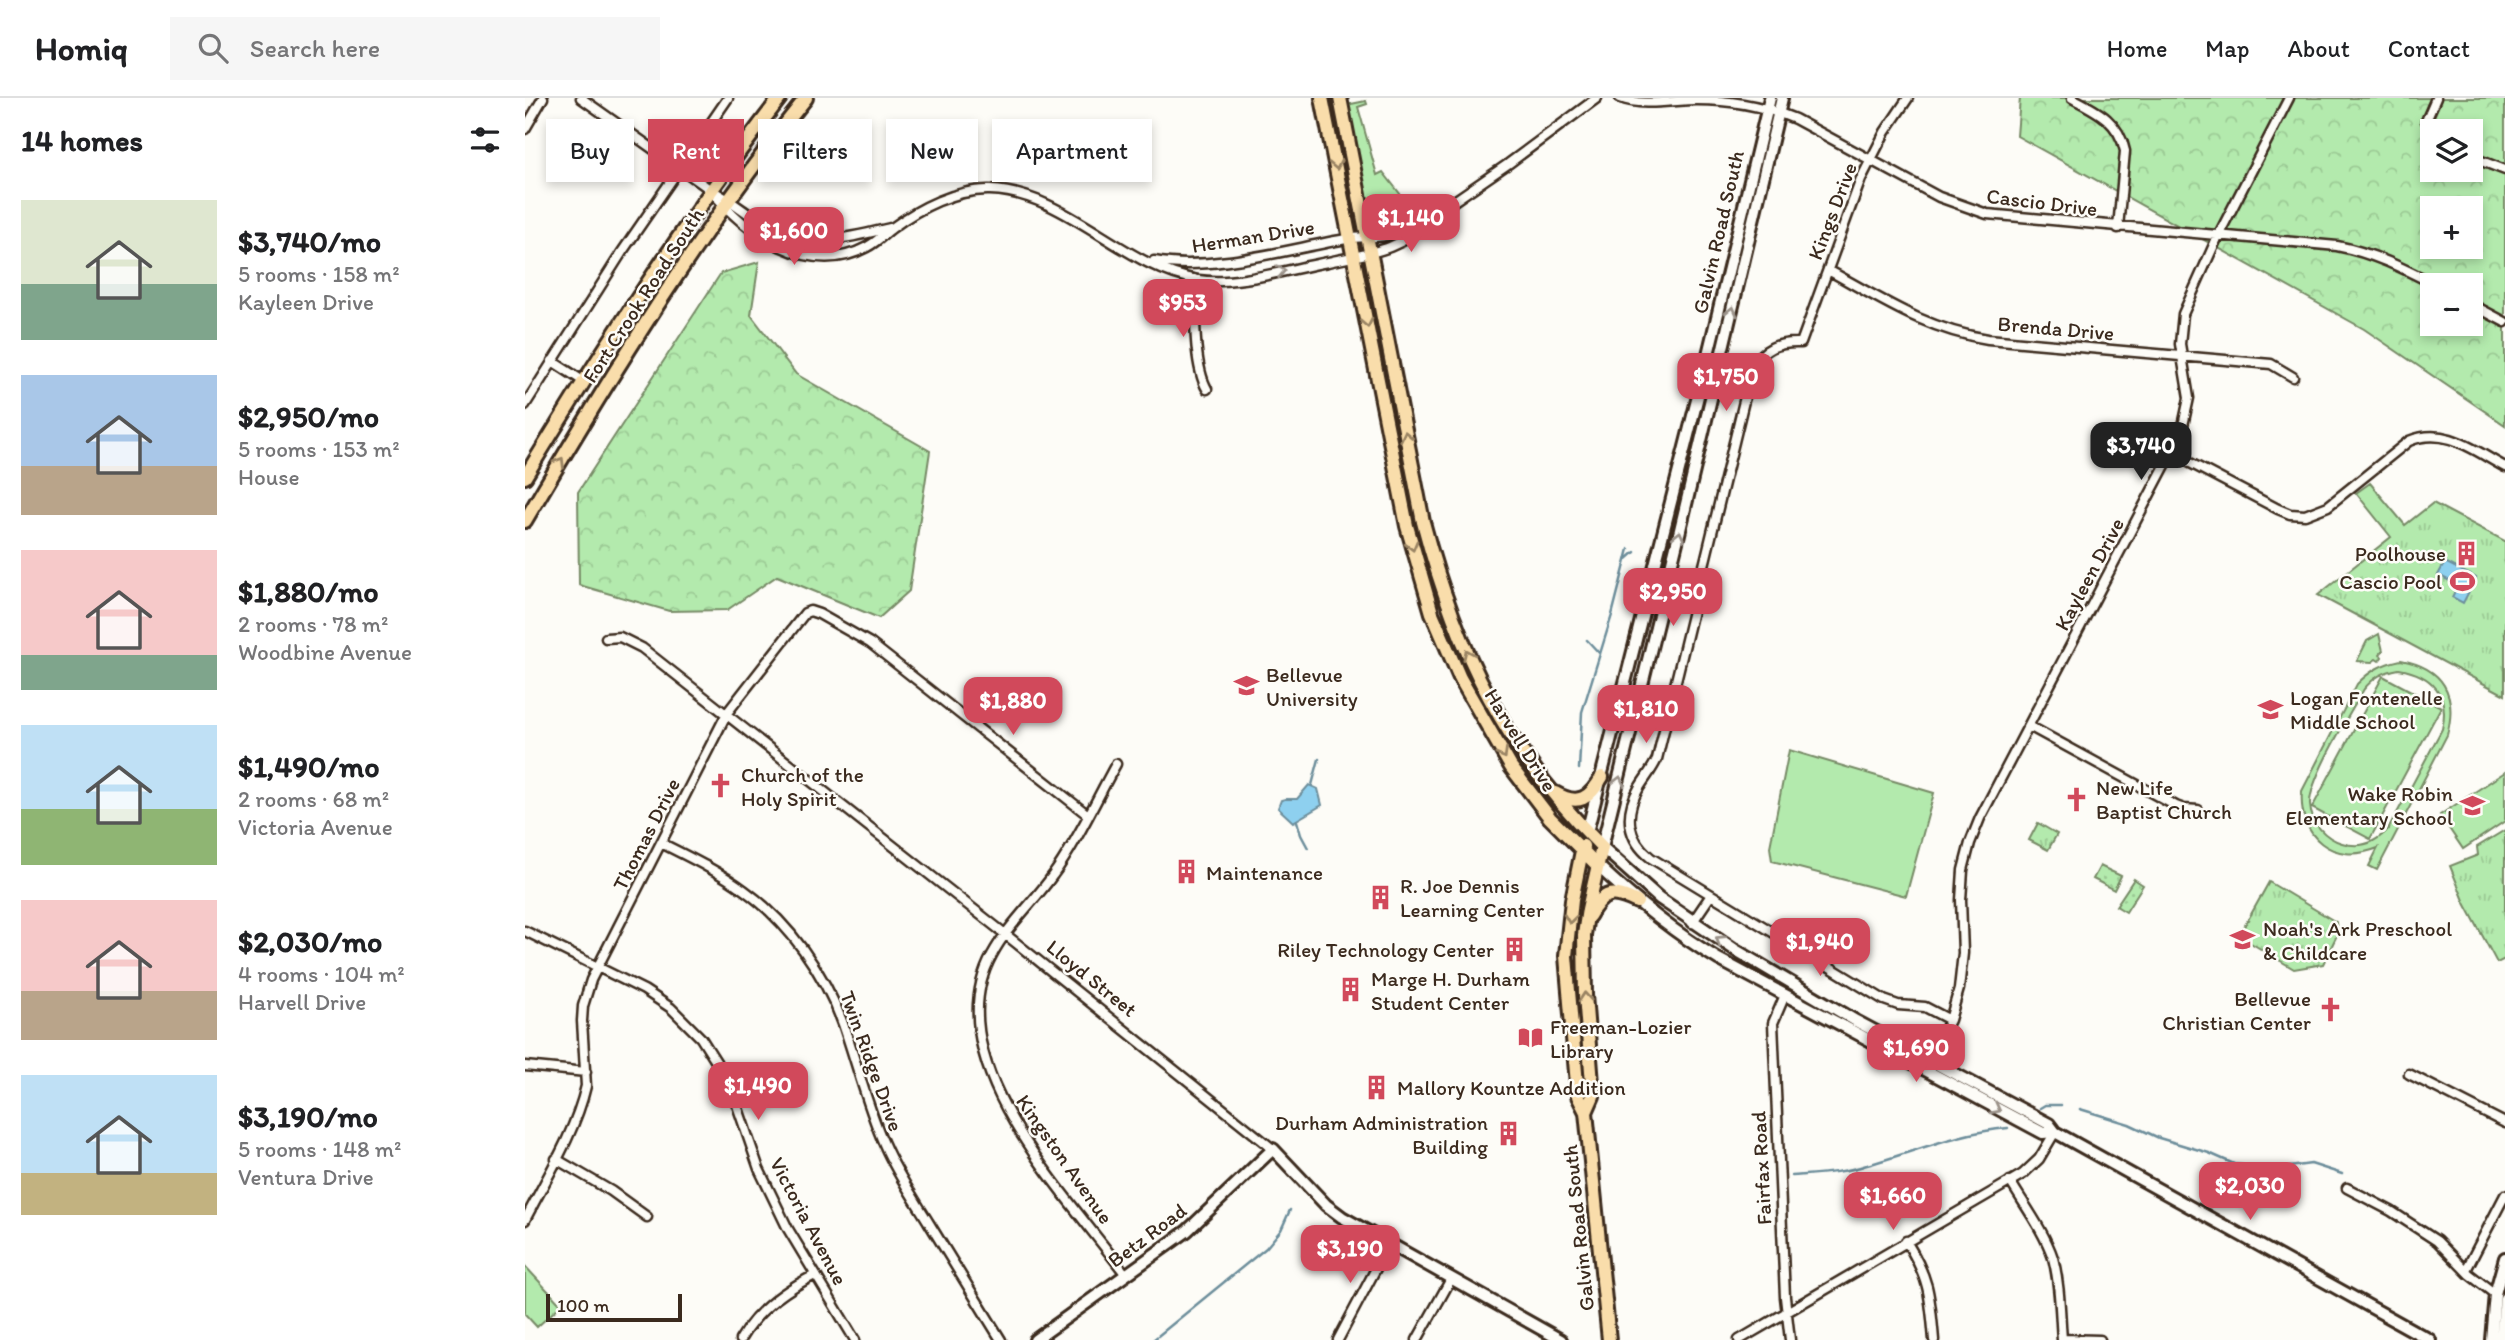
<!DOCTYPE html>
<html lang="en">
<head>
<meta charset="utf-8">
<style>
  :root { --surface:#fff; --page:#f6f6f6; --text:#202124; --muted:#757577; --line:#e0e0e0; --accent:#d1495b }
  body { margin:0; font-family:Itim,sans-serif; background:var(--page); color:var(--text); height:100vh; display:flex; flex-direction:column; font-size:26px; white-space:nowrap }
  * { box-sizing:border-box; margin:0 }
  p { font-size:23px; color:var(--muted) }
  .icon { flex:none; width:38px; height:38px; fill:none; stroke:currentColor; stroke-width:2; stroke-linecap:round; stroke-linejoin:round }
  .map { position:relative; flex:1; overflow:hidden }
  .sheet { display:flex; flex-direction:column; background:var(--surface); width:525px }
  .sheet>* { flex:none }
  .hud { position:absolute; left:21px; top:21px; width:665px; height:63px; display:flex; gap:14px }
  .controls { position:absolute; left:1895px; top:21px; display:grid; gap:14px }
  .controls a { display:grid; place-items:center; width:63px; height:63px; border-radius:0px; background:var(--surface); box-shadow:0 4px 10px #0003; font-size:35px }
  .scale { position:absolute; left:21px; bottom:18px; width:136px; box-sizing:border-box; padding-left:7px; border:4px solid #3b2a1e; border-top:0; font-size:19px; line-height:24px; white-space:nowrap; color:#3b2a1e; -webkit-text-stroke:5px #fdfcf7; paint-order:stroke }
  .price { position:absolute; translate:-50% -60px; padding:0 16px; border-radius:14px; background:var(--accent); color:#fff; font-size:23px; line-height:46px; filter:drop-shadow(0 2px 4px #0008) }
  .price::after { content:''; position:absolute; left:50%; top:42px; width:21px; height:16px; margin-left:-10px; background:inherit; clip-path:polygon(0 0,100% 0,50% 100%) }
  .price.selected { background:#222; color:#fff }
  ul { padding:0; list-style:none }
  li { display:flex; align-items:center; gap:21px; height:175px; padding:0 21px }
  li span { display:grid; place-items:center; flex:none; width:196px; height:140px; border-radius:0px; color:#555 }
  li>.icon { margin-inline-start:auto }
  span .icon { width:84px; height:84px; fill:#fffc; stroke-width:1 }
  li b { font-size:30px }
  h2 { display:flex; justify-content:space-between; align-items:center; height:84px; padding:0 21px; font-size:30px }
  .pill { padding:0 24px; border-radius:0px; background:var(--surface); box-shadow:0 4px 10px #0003; font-size:24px; line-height:63px }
  .pill.selected { background:var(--accent); color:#fff }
  header { display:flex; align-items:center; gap:42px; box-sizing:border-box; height:98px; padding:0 35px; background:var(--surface); border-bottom:2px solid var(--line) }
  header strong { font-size:33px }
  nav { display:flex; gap:38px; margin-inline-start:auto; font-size:24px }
  .search { width:490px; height:63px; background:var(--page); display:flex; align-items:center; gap:18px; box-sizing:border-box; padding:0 24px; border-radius:0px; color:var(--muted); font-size:26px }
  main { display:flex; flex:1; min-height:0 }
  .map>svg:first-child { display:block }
  .grass { fill:#b3eaad; stroke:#778a66; stroke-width:2; fill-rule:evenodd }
  .forest { fill:url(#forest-crowns); stroke:#778a66; stroke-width:2; fill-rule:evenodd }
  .park { fill:url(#park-tufts); stroke:#778a66; stroke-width:2 }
  .garden { fill:url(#garden-dots); stroke:#778a66; stroke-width:2 }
  .water { fill:#8ed0ef; stroke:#6d8e9b; stroke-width:2 }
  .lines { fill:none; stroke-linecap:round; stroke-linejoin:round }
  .stream { stroke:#6d8e9b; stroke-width:2.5 }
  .street-casing { stroke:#3b2a1e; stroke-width:13 }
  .secondary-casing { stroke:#3b2a1e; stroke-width:16 }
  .primary-casing { stroke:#3b2a1e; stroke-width:18 }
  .street { stroke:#fdfcf7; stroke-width:8 }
  .secondary { stroke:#fdfcf7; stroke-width:10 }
  .primary { stroke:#f9ddab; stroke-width:12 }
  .oneway { stroke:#9a8464 }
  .oneway2 { stroke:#9c938a }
  .labels { text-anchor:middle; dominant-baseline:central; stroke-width:5; stroke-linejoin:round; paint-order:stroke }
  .street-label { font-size:21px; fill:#3b2a1e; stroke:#fdfcf7 }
  .poi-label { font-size:21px; fill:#3b2a1e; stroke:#fdfcf7; text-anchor:start }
</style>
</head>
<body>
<header>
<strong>Homiq</strong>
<div class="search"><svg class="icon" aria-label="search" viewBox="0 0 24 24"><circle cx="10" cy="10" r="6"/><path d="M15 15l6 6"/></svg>Search here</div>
<nav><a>Home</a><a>Map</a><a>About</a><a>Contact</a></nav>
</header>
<main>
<section class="sheet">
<h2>14 homes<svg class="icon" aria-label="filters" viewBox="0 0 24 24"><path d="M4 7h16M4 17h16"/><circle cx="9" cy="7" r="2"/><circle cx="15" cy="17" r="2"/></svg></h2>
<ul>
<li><span style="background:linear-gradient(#dfe7d0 60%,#7fa58c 0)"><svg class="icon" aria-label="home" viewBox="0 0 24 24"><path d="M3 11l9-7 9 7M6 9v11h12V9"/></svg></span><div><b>$3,740/mo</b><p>5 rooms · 158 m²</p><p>Kayleen Drive</p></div></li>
<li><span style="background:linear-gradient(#a9c7e8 65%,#b9a48a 0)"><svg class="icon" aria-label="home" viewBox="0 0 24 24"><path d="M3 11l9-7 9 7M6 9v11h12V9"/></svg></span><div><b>$2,950/mo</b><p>5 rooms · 153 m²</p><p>House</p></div></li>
<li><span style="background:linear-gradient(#f6c9c9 75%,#7fa58c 0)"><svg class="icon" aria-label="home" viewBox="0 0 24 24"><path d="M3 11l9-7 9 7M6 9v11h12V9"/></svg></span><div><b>$1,880/mo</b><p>2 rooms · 78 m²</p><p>Woodbine Avenue</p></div></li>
<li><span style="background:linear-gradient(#bfe0f5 60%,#8fb573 0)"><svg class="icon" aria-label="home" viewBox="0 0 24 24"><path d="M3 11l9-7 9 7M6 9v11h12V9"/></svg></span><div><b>$1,490/mo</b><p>2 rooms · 68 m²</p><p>Victoria Avenue</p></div></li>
<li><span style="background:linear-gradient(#f6c9c9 65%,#b9a48a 0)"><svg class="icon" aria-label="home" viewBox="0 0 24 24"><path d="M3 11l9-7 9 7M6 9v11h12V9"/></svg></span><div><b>$2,030/mo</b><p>4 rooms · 104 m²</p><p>Harvell Drive</p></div></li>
<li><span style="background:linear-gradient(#bfe0f5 70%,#c2b280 0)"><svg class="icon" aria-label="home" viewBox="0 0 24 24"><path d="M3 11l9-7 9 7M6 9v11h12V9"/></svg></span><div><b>$3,190/mo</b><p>5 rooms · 148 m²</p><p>Ventura Drive</p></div></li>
</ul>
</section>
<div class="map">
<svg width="1980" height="1242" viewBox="0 0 1980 1242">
  <defs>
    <pattern id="forest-crowns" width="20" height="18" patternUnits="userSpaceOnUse" patternTransform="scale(1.75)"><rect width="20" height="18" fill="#b3eaad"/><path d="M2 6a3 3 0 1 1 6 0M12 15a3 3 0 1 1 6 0" fill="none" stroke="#9bc994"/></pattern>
    <pattern id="park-tufts" width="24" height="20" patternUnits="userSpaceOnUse" patternTransform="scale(1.75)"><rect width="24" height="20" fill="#b3eaad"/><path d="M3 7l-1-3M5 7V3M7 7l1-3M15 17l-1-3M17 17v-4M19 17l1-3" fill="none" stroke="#9bc994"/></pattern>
    <pattern id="garden-dots" width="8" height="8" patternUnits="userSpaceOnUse" patternTransform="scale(1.75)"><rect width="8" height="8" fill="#b3eaad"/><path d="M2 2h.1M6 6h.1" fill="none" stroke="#9bc994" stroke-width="1.8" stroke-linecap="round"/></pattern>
  </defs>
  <rect width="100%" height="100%" fill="#fdfcf7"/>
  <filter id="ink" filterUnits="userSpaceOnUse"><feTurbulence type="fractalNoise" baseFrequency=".0143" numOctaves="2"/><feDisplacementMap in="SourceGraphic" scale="14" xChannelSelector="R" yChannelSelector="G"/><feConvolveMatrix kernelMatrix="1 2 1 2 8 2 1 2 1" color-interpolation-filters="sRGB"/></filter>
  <g filter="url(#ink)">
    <path class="grass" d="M841,3L842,6L833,9L852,77L858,74L887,111L907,96L913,100L867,128L860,130L846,122L821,7Z
      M1854,536L1858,553L1855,556L1857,559L1854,563L1851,561L1847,564L1832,563L1842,543Z
      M1876,562C1918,570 1933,596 1922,637L1852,772L1844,768L1853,750C1808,768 1773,739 1777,693L1832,586C1846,572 1857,566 1876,562ZM1874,571C1908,577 1925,597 1917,631L1864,730C1852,744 1836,751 1817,745C1800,740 1786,725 1785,707C1783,683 1826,614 1839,591C1849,579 1858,574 1874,571Z
      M1858,578L1916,609L1845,741L1787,710Z
      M1264,652L1409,695L1381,798L1247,763L1245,749Z
      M1980,674V723L1938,751L1915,717Z
      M0,1168L36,1207L12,1229L0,1216Z"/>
    <path class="forest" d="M1495,0H1980V327L1839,231L1492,38ZM1908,33H1946V72H1908ZM1908,110H1946V149H1908ZM1908,187H1946V226H1908Z
      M234,164L226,217L271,276L405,353L384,493L354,520L252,478L202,512L144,513L54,487L53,394L196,175Z"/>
    <path class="park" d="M1845,385L1880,427L1908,405L1980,443V597L1793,497L1866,439L1831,395Z
      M1513,725L1532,736L1523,752L1504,742Z
      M1980,732V861L1972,865L1940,805L1925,768L1953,757L1952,749Z
      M1744,784L1811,824L1812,837L1798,866L1769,871L1714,838Z"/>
    <path class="garden" d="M1575,768L1596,778L1589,792L1568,781Z
      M1609,781L1618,787L1601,814L1591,808Z"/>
    <path class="water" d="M1920,464L1951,480L1938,505L1927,499L1933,487L1913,477Z
      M784,687L793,691L797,707L768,724L753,710L756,702L760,701H772Z"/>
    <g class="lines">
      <path class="stream" d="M1102,461L1110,454
        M1062,542L1075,556
        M1054,671L1057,614L1087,517L1104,451
        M787,687L794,661
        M772,723L776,737L783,750
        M1515,1010L1520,1007H1536
        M1555,1011L1604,1026L1634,1040L1684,1055L1709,1066L1750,1071L1786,1066L1817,1076
        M1267,1078C1292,1076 1318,1075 1342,1067C1389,1054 1434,1034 1483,1030
        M628,1242L741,1150L756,1132L765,1112"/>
      <defs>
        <path id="street" d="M56,0L186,92C205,101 218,113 235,124C278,152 319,141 365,130
          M1095,0C1120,9 1146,2 1172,2C1206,2 1239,8 1270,21L1414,99L1462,116L1812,148C1848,155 1878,170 1911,187
          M1383,0L1360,34L1336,81L1276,245C1253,244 1238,250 1227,270L1132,661C1127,672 1120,680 1114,690C1099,716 1102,741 1126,760L1359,902L1373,907L1400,909L1425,922
          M1547,0C1572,13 1594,23 1600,53L1593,130
          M0,31L18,0
          M1908,36L1901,23L1911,0
          M1946,59L1980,72
          M186,92C220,136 285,180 342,149C352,144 359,136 367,130C394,110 431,91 465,92C541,94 599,170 673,182C712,188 764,171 803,164C840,156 879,153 903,121L983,66L1072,0
          M629,163C687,174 763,151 821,141C836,138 854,141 869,136C881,132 890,124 903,121
          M1303,172C1356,201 1402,232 1463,241L1746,266L1768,279
          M669,181C670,210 668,267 682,291
          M1946,206L1980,224
          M27,263L58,283
          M0,307L97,154L203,0
          M1648,356L1753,411L1765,416L1780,417L1803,408L1884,343C1921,328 1948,352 1980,369
          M81,540L95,539L117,550L480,836L748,1051
          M1504,628L1651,708L1659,711L1673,712
          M591,666C572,700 551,746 528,777C509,804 483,827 467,857C409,963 542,1096 601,1177
          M136,745C164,759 193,773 219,792C264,824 299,875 318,926C332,966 342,1008 359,1046C371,1074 388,1099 404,1125C428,1164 452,1203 476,1242
          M1167,825L1186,797
          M0,833L119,892L146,910L176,940L204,984L234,1071L263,1131L330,1242
          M1260,897L1248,925L1260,1199L1265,1242
          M1402,967L1425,922L1434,891L1438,855L1436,802L1438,772L1445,745L1455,720L1656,337L1664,300L1655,246L1658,216L1693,138L1764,0
          M0,968L61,974
          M1884,976L1980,1025
          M31,1061L86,1093L122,1119
          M1485,1083C1500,1108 1519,1133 1528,1160C1535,1186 1535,1215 1537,1242
          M1822,1090L1866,1113L1912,1143L1944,1176L1970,1196
          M0,1122C22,1079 50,1035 61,988L57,923L58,908L66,882L202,615L280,515L285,513L294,516L345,545L563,717
          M1381,1143C1405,1182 1405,1198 1409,1242
          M1941,1172L1980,1097
          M1537,1241L1575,1242
          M215,1242C232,1212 260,1192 290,1177
          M813,1242L864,1146
          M892,1242L926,1181
          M1214,1242L1498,1076L1514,1061L1530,1034"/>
        <path id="secondary" d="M1257,0L1154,436L1077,749L1134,800L1209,851L1331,923L1524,1026L1530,1034L1905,1242
          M1062,734L1173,298L1245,0
          M1072,767C1110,803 1148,834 1193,861L1518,1035L1530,1034
          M510,1242L662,1133L748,1051L801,1107L817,1119L1036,1242
          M1966,1242L1970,1196L1980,1160
          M1976,1242L1980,1200"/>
        <path id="primary" d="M797,0L882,428L907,515L935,580L986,669L1025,720L1072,767
          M815,0L898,424C932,554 981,654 1077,749L1063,811L1059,837L1060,897L1068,998L1061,1014
          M0,379C79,249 161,121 255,0
          M0,423C86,277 175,132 281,0
          M1030,695C1054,709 1065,700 1077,679
          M1058,748L1047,802L1041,858L1053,998L1061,1014L1084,1242
          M1064,818C1078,793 1087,792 1112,804"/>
      </defs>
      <use href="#street" class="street-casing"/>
      <use href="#secondary" class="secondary-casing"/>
      <use href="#primary" class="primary-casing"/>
      <use href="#street" class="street"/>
      <use href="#secondary" class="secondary"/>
      <use href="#primary" class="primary"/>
    </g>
    <defs><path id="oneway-chevron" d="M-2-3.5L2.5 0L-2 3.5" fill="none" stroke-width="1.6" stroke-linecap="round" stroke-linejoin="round" transform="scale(1.75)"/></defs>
    <g class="oneway">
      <use href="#oneway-chevron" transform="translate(811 67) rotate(79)"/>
      <use href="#oneway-chevron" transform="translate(842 225) rotate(79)"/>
      <use href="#oneway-chevron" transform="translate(881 338) rotate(-102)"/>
      <use href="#oneway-chevron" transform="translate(35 364) rotate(-59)"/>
      <use href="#oneway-chevron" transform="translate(887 448) rotate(75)"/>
      <use href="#oneway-chevron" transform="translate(943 556) rotate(-114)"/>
      <use href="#oneway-chevron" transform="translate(978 656) rotate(60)"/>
      <use href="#oneway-chevron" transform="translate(1045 821) rotate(97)"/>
      <use href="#oneway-chevron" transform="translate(1060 899) rotate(-94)"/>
    </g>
    <g class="oneway2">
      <use href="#oneway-chevron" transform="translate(756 173) rotate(-11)"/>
      <use href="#oneway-chevron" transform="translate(1207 213) rotate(-77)"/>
      <use href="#oneway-chevron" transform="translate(1154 438) rotate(-76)"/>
      <use href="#oneway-chevron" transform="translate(1094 683) rotate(-76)"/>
      <use href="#oneway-chevron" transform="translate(1195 842) rotate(-148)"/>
      <use href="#oneway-chevron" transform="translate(1471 1011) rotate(28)"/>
    </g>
  </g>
  <defs>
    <symbol id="building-bare" viewBox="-9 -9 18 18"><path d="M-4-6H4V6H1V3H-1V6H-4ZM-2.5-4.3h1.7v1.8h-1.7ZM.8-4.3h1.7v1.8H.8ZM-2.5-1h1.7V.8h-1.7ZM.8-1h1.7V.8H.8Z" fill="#d1495b" stroke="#fdfcf7" stroke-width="2.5" paint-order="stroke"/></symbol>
    <symbol id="stadium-bare" viewBox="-9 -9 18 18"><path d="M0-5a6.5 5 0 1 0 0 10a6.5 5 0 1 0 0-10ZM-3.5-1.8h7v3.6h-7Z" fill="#d1495b" stroke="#fdfcf7" stroke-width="2.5" paint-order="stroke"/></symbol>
    <symbol id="university-bare" viewBox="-9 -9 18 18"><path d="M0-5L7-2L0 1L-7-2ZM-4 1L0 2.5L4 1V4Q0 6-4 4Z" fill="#d1495b" stroke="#fdfcf7" stroke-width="2.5" paint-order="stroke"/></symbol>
    <symbol id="school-bare" viewBox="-9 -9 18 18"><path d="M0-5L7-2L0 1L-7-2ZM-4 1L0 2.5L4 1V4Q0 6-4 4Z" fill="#d1495b" stroke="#fdfcf7" stroke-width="2.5" paint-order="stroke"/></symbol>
    <symbol id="church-bare" viewBox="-9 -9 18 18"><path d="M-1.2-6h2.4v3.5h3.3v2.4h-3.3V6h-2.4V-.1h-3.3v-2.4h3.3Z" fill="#d1495b" stroke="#fdfcf7" stroke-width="2.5" paint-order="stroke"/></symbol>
    <symbol id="library-bare" viewBox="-9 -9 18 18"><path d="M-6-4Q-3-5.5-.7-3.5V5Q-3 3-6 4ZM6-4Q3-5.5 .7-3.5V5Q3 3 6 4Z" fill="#d1495b" stroke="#fdfcf7" stroke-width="2.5" paint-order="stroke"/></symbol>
  </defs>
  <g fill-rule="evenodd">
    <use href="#building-bare" x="1924" y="438" width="35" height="35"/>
    <use href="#stadium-bare" x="1920" y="466" width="35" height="35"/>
    <use href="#university-bare" x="704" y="570" width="35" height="35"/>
    <use href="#school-bare" x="1728" y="594" width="35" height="35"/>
    <use href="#church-bare" x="178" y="670" width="35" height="35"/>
    <use href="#church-bare" x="1534" y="684" width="35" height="35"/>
    <use href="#school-bare" x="1930" y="690" width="35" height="35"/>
    <use href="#building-bare" x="644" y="756" width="35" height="35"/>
    <use href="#building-bare" x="838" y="782" width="35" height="35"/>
    <use href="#school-bare" x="1700" y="824" width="35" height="35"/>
    <use href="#building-bare" x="972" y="834" width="35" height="35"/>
    <use href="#building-bare" x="808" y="874" width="35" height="35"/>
    <use href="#church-bare" x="1788" y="894" width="35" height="35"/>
    <use href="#library-bare" x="988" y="922" width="35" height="35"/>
    <use href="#building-bare" x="834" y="972" width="35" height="35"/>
    <use href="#building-bare" x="966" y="1018" width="35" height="35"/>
  </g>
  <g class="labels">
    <g class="street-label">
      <text transform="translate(1517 104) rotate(7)">Cascio Drive</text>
      <text transform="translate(1307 113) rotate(-69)">Kings Drive</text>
      <text transform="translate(1193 134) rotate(-77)">Galvin Road South</text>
      <text transform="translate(728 138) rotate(-9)">Herman Drive</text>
      <text transform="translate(118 197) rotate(-57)">Fort Crook Road South</text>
      <text transform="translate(1531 230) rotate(5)">Brenda Drive</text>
      <text transform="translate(1564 476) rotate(-62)">Kayleen Drive</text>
      <text transform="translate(996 642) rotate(58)">Harvell Drive</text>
      <text transform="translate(121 736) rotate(-63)">Thomas Drive</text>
      <text transform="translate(567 880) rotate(39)">Lloyd Street</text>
      <text transform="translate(347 963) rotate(70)">Twin Ridge Drive</text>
      <text transform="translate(540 1061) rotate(55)">Kingston Avenue</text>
      <text transform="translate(1236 1070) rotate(-93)">Fairfax Road</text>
      <text transform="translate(284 1123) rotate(62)">Victoria Avenue</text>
      <text transform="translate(1053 1130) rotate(-96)">Galvin Road South</text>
      <text transform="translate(622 1137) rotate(-37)">Betz Road</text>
    </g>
    <g class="poi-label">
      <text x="1921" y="455" text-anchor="end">Poolhouse</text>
      <text x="1917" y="483" text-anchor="end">Cascio Pool</text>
      <text x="741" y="576">Bellevue<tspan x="741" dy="24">University</tspan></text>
      <text x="1765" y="599">Logan Fontenelle<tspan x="1765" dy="24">Middle School</tspan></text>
      <text x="216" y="676">Church of the<tspan x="216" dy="24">Holy Spirit</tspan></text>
      <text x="1571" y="689">New Life<tspan x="1571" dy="24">Baptist Church</tspan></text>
      <text x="1928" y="695" text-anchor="end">Wake Robin<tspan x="1928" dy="24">Elementary School</tspan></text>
      <text x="681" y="774">Maintenance</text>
      <text x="875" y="787">R. Joe Dennis<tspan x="875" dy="24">Learning Center</tspan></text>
      <text x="1738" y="830">Noah's Ark Preschool<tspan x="1738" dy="24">&amp; Childcare</tspan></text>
      <text x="969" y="851" text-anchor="end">Riley Technology Center</text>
      <text x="846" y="880">Marge H. Durham<tspan x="846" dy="24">Student Center</tspan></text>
      <text x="1786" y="900" text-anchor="end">Bellevue<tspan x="1786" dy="24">Christian Center</tspan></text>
      <text x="1025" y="928">Freeman-Lozier<tspan x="1025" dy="24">Library</tspan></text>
      <text x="872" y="989">Mallory Kountze Addition</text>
      <text x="963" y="1024" text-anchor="end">Durham Administration<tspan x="963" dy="24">Building</tspan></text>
    </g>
  </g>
</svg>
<div class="controls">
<a><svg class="icon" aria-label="layers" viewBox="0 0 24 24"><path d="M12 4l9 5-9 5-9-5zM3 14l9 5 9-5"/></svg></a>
<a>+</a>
<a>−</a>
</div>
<div class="scale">100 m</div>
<b class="price" style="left:886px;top:156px">$1,140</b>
<b class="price" style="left:269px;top:169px">$1,600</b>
<b class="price" style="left:658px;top:241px">$953</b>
<b class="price" style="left:1201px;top:315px">$1,750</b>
<b class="price selected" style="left:1616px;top:384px">$3,740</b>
<b class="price" style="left:1148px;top:530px">$2,950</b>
<b class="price" style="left:488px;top:639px">$1,880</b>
<b class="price" style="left:1121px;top:647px">$1,810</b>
<b class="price" style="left:1295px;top:880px">$1,940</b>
<b class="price" style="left:1391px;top:986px">$1,690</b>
<b class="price" style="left:233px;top:1024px">$1,490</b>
<b class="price" style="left:1725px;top:1124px">$2,030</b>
<b class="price" style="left:1368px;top:1134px">$1,660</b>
<b class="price" style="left:825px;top:1187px">$3,190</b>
<div class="hud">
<a class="pill">Buy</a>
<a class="pill selected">Rent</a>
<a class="pill">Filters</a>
<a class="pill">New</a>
<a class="pill">Apartment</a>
</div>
</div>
</main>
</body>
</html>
